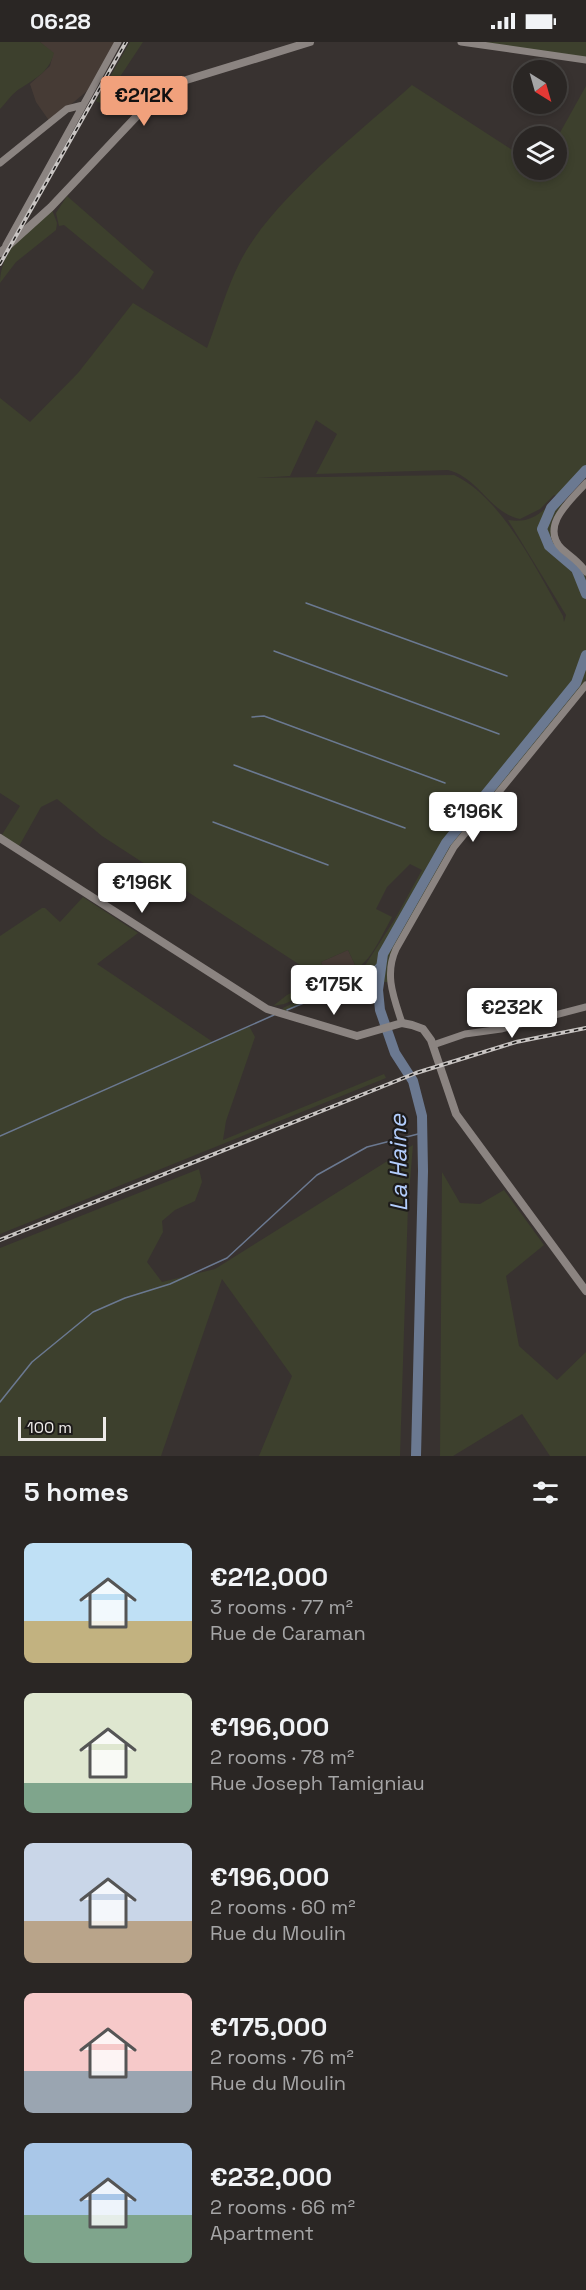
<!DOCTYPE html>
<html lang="en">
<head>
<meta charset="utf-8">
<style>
  :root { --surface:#2a2624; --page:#363231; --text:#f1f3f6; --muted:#a5a5a6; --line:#464341; --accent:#f1a17c }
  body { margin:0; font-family:"Space Grotesk",sans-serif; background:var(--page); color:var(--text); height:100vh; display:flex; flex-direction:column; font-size:22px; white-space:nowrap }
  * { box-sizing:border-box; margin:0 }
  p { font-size:20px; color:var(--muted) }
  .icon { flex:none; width:33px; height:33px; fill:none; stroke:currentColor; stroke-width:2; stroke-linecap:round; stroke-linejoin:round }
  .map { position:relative; height:1414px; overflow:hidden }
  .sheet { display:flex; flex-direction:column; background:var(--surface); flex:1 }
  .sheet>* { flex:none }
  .needle { width:39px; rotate:143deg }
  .controls { position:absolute; left:513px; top:18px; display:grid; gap:12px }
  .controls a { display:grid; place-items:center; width:54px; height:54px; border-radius:50%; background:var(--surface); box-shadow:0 3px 9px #0003,0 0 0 2px var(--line); font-size:30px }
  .scale { position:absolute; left:18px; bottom:15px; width:88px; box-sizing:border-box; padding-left:6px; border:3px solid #edeae8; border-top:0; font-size:16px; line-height:21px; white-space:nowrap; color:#edeae8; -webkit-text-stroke:4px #1d1b1a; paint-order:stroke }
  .price { position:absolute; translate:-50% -51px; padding:0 14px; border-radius:6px; background:#fff; color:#222; font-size:20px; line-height:39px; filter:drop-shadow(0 2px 3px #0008) }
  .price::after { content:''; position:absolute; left:50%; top:36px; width:18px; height:14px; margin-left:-9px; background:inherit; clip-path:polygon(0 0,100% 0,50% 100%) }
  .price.current { background:var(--accent); color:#111 }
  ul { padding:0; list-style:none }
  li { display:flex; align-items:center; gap:18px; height:150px; padding:0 24px }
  li span { display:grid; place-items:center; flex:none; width:168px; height:120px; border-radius:9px; color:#555 }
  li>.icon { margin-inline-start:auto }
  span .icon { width:72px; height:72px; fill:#fffc; stroke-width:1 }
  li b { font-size:26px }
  h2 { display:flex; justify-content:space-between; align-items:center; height:72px; padding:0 24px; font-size:26px }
  .status { display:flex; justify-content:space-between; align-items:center; height:42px; padding:0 30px; background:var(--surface); direction:ltr }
  .status svg { height:16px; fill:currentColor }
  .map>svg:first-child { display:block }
  .built { fill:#463b35 }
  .green { fill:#3d402d }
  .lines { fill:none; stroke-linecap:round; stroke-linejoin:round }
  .stream { stroke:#6b7991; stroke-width:1.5 }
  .river { stroke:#6b7991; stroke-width:10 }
  .minor { stroke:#8b8481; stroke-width:7 }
  .tertiary { stroke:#8b8481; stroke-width:8 }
  .rail-casing { stroke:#c8c4c2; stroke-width:4 }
  .rail { stroke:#1d1b1a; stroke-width:1.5; stroke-dasharray:4.5; stroke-linecap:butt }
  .labels { text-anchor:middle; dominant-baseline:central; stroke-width:4.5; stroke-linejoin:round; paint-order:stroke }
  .water-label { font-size:24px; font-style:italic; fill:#b2cdfc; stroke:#1d1b1a }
</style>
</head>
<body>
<div class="status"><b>06:28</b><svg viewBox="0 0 49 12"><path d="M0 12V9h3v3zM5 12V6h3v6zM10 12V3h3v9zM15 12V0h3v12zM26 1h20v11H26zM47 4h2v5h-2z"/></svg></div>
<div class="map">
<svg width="586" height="1414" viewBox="0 0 586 1414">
  <rect width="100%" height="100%" fill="#383230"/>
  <path class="built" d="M40,0H117L87,49L50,80L36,60L30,42L50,24L53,12Z
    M348,908L356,925L333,935L326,944L328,936L321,920Z"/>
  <path class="green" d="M0,0H40L54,11C49,30 36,36 21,46C13,50 6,61 0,67Z
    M130,0H143L102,62L96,59Z
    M479,0H586V16Z
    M412,43L523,115L524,128H556L557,96L586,44V424L557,454L554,453L540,467L520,477C490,471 478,435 448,428L316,432L337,392L316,378L290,434L256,436L454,433C503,456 537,529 563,574L564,580L566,573L508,478C530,482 542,471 556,456L564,462L552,479L551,492L586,534V637L582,646L457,797L397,902L388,940L351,941L284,970L283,966L289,963L362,928L395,877L422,828L410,822L387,845L376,867L392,875C372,912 369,925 329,943L333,935L356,925L348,908L321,920L328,936L326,944L284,962L273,964L287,953L320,936L102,794L57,757L41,765L18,806L0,796L20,764L0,751V356L30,380L78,331L133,261L207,306C218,278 226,247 240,220C271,158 360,90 412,43Z
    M67,154L154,230L143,248L64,183L59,184L56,171Z
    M51,165L57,181L56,188L16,220L0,241C0,208 28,186 51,165Z
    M83,855L138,891L97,922L213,1000L249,984L255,995L226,1079L223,1098L384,1032L386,1036L0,1192V894L42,866H45L60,880Z
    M413,1103L408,1163L400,1414H259L292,1334L222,1237L161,1414H0V1206L199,1127L202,1140L195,1159L175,1168L162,1179L163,1190L147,1220L162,1240L215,1227Z
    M442,1130L460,1161L480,1162L504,1148L544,1203L506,1234L519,1304L557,1338L586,1310V1414H550L522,1372L453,1414H440Z"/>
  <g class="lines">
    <path class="stream" d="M306,561L507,634
      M274,609L499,692
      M252,675L264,674L445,741
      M234,723L405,786
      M213,780L328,823
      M287,968L359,938L381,919
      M0,1094L274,973
      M0,1360L32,1320L93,1270L125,1256L170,1242L227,1216L317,1133L367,1105L422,1091"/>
    <path class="river" d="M586,428L551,466L542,487L549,504L576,527L586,552
      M416,1414L423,1129L422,1074L413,1039L395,1011L380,968L378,948L383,912L446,801L576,641L586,613"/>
    <path class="minor" d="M461,0L586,18
      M0,121L67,67L83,63
      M6,203L118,0
      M586,441C571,458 539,484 562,507C570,514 580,520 586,530
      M402,981C394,956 384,933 396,907L454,805L586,643
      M433,1003L465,992L501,987L586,965"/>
    <path class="tertiary" d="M0,211L51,165L152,58L170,43L310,0
      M0,796L267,967L357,994L402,981L412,983L423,987L431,998L456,1072L586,1249"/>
    <defs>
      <path id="rail" d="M0,222L126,0
        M0,1198L416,1031L516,1000L586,986"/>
    </defs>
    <use href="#rail" class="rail-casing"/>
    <use href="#rail" class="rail"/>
  </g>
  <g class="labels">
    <g class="water-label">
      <text transform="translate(398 1121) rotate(-91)">La Haine</text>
    </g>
  </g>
</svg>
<div class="controls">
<a><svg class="needle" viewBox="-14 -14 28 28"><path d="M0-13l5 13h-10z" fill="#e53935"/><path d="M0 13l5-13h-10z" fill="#a5a5a6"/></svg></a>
<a><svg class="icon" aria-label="layers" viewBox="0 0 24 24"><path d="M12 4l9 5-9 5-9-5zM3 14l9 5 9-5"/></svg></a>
</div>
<div class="scale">100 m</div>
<b class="price current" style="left:144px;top:85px">€212K</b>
<b class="price" style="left:473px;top:801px">€196K</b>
<b class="price" style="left:142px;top:872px">€196K</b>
<b class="price" style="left:334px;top:974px">€175K</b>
<b class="price" style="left:512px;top:997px">€232K</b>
</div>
<section class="sheet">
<h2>5 homes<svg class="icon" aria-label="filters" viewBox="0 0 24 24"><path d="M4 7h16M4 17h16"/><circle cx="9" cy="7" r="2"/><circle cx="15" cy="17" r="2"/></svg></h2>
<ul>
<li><span style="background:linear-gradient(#bfe0f5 65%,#c2b280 0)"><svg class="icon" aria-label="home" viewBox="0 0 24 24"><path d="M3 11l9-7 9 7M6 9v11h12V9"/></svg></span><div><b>€212,000</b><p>3 rooms · 77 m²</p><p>Rue de Caraman</p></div></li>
<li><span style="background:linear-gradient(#dfe7d0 75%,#7fa58c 0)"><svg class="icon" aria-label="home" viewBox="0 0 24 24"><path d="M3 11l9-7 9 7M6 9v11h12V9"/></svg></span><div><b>€196,000</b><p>2 rooms · 78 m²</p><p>Rue Joseph Tamigniau</p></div></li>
<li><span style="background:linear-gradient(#c9d6e8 65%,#b9a48a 0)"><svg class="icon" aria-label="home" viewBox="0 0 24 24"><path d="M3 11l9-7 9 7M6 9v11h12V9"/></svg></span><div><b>€196,000</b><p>2 rooms · 60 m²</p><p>Rue du Moulin</p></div></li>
<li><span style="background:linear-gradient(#f6c9c9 65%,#9aa5b1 0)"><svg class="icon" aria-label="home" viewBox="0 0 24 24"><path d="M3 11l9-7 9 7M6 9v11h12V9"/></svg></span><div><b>€175,000</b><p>2 rooms · 76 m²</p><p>Rue du Moulin</p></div></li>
<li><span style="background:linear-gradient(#a9c7e8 60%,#7fa58c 0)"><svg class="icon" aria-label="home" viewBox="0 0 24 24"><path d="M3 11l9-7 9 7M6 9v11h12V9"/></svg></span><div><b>€232,000</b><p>2 rooms · 66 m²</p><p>Apartment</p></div></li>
</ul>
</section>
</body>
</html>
